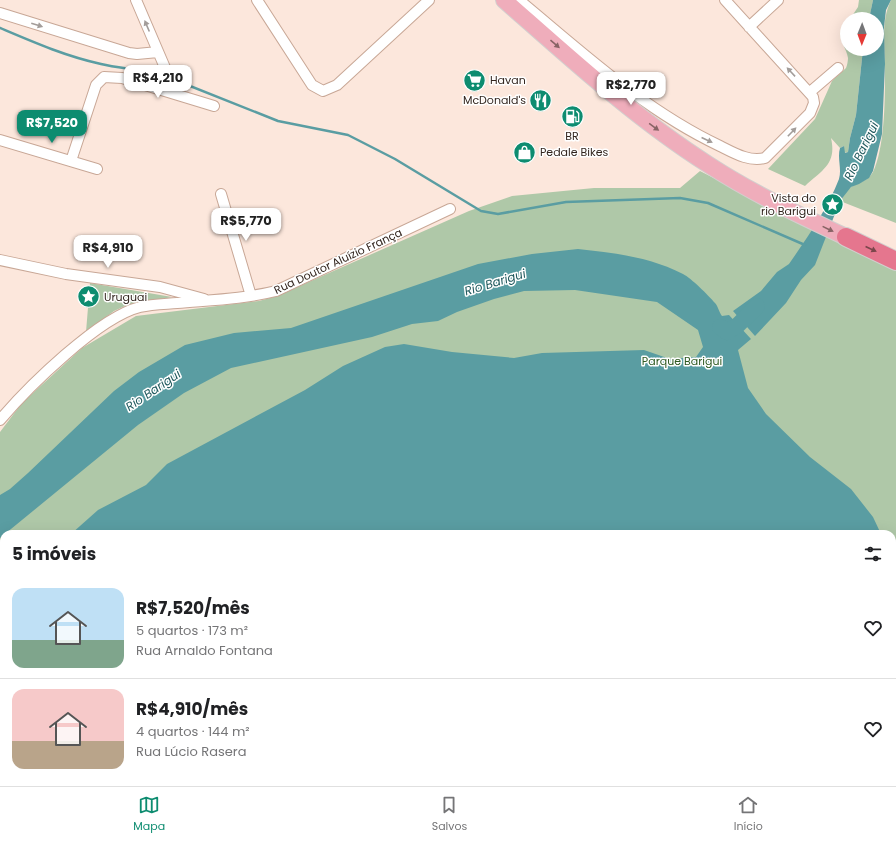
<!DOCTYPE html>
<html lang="pt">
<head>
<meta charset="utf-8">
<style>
  :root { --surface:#fff; --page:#f2f2f2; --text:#202124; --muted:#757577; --line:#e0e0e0; --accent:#0d8c70 }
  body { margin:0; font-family:Poppins,sans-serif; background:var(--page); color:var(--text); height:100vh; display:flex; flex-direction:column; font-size:15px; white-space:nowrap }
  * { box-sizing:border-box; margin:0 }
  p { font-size:13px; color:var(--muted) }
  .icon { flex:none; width:22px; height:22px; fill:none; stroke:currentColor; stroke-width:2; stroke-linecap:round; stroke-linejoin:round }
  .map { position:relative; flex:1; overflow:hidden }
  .sheet { position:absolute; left:0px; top:530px; width:896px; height:256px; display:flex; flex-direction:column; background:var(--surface); border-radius:12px 12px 0 0; box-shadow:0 4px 16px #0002 }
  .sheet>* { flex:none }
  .needle { width:26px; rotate:181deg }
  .tools { position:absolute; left:840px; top:12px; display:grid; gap:8px }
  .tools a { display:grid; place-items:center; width:44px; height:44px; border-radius:50%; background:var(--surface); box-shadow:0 4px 16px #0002; font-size:20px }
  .price { position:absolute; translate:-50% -34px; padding:0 9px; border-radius:8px; background:#fff; color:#222; font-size:13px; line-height:26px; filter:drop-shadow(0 1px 2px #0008) }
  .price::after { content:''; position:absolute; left:50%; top:24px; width:12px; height:9px; margin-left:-6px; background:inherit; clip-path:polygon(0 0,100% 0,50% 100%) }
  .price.active { background:var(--accent); color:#fff }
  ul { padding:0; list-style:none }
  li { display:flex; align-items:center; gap:12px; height:100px; padding:0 12px }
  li+li { border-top:1px solid var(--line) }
  li span { display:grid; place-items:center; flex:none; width:112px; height:80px; border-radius:12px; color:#555 }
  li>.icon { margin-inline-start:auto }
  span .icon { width:48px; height:48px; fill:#fffc; stroke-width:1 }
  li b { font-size:17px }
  h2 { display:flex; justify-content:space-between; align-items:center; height:48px; padding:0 12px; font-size:17px }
  .tabs { display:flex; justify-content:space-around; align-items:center; height:56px; border-top:1px solid var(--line); background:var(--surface); font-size:11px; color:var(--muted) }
  .tabs a { display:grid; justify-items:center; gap:2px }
  .tabs .active { color:var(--accent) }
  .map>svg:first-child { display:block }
  .green { fill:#afc8a8; fill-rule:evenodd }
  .water { fill:#5a9da2 }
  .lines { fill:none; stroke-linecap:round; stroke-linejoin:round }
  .stream { stroke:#5a9da2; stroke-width:2.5 }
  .river { stroke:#5a9da2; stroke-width:16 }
  .minor-casing { stroke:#c8a796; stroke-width:12 }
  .primary-casing { stroke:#d2cfce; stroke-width:18 }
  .motorway-casing { stroke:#d2cfce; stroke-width:20 }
  .minor { stroke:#fff; stroke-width:10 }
  .primary { stroke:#efadbb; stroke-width:16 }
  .motorway { stroke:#e5768e; stroke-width:18 }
  .oneway { fill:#a39d9a }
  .oneway2 { fill:#886365 }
  .oneway3 { fill:#7a464b }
  .labels { text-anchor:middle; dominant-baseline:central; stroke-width:3; stroke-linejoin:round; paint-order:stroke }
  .poi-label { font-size:11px; fill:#33261f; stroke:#fff; text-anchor:start }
  .street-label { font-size:11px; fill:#33261f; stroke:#fff }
  .park-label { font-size:11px; fill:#2e5a22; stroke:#fff }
  .water-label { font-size:12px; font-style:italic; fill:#205a5e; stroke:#fff }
</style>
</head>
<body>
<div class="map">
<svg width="896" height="786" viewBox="0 0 896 786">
  <rect width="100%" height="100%" fill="#fce7dc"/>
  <path class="green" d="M859,0H873L869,19H850L858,7Z
    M891,0H896V223L840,201C843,197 847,189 851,187C859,182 868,181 873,172C886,145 885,90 885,60C884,39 882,19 891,0Z
    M847,22V49H863L856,115L850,138L848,152L844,153V146L840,148L831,138C837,164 822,170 805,186L768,169L815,119L832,81L846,68C847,66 848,61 848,58C846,45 833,35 847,22Z
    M700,171L896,271V786H0V432L22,403L82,348L136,316L259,301L277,296L469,211L512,196L594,188H680ZM4,534H892V782H4Z
    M90,283L172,297L125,306L114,311L86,332Z"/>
  <path class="water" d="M873,0H891L886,10L884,27L885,64L882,134L873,171L869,178L859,184L851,187L840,201L815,265L801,280L786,303L755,336L733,311L761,291L777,272L789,264C807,238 828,208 839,179C842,169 837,158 840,148L844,146L845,153L848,152L850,138L856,115L863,49H877V19H869Z
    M578,249C615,253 650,257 683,274C691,278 708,295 715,303C718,306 719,312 722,316L729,315L751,339L738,350L748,388L766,414L810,457L851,489L873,517L881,534H671L667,532L656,534H71L98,510L146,485L167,464L305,390L343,366L385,347L404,344L452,352L514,358L542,353L644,350L670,359L696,357L703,347L698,330L657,302L575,290L524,291L494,299L457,312L438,321L412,324L372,337L231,368L184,393L138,425L0,538V495L10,489L28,473L114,391L139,372L185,345L234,333L291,328L478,264L532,254Z
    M4,595V774L0,772V657L2,650L0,648V603Z
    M18,782H96L101,786H25Z
    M165,782H210L209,786H163Z
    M264,782H658L653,786H265Z"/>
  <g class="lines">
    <path class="stream" d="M0,28C33,42 65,56 101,64C122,69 143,69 163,76
      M170,78L278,121L348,135L395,159L481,211L498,214L566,202L680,198L708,203L805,245"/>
    <path class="river" d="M720,327L727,332L738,325L757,306"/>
    <defs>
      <path id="minor" d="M136,0L166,70L168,91
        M257,0L312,85L323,91L337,85L429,0
        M519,0C583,53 644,110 720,146C734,153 749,162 765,158L810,113L814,103L813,97L725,0
        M0,13L129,53L137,54L158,52
        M749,27L778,0
        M810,92L838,68
        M0,140L97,169
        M71,161L96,85L104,77L122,78L214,106
        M221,194L251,296
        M0,260L66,274L160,287L204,299
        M0,420C28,387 99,317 140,307C152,304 165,304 177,303C210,300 244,299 276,291L450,209"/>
      <path id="primary" d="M504,0C570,58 635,118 709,165C752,193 799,215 846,237"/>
      <path id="motorway" d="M846,237L896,261"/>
    </defs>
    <use href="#minor" class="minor-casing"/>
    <use href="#primary" class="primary-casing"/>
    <use href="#motorway" class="motorway-casing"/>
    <use href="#minor" class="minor"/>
    <use href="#primary" class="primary"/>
    <use href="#motorway" class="motorway"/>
  </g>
  <defs><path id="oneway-solid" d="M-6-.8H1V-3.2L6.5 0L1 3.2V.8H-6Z"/></defs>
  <g class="oneway">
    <use href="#oneway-solid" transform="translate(37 25) rotate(17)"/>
    <use href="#oneway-solid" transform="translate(147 26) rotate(-113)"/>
    <use href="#oneway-solid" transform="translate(791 72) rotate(-133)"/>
    <use href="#oneway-solid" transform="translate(792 132) rotate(-46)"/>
    <use href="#oneway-solid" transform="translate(707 140) rotate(25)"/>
  </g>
  <g class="oneway2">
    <use href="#oneway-solid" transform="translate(555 44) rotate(41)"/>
    <use href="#oneway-solid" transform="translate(654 127) rotate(36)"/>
    <use href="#oneway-solid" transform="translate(828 229) rotate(26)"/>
  </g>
  <use class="oneway3" href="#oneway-solid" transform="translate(871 249) rotate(25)"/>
  <defs>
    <symbol id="supermarket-disc" viewBox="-11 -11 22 22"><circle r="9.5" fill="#0d8c70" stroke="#fff"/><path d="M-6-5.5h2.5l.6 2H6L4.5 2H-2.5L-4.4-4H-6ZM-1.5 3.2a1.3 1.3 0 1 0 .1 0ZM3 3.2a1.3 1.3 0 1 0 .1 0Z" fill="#fff"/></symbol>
    <symbol id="restaurant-disc" viewBox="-11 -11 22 22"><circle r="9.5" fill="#0d8c70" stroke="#fff"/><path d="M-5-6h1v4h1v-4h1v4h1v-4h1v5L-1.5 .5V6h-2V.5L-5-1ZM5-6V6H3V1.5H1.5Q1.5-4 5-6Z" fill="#fff"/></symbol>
    <symbol id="fuel-disc" viewBox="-11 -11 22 22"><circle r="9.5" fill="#0d8c70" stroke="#fff"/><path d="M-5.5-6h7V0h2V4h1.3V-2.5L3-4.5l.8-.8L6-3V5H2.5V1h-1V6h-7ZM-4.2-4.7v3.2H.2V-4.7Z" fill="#fff"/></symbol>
    <symbol id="shop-disc" viewBox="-11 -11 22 22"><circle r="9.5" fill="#0d8c70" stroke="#fff"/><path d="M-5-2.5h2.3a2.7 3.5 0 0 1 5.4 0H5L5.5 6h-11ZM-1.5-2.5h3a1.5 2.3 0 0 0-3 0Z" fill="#fff"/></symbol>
    <symbol id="sight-disc" viewBox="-11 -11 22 22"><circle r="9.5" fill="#0d8c70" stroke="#fff"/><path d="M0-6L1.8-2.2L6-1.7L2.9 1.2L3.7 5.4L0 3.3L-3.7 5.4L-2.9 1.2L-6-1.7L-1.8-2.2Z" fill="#fff"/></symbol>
  </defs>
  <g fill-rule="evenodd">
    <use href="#supermarket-disc" x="462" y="68" width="25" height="25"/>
    <use href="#restaurant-disc" x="528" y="88" width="25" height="25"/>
    <use href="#fuel-disc" x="560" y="104" width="25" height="25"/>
    <use href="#shop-disc" x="512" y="140" width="25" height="25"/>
    <use href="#sight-disc" x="820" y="192" width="25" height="25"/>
    <use href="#sight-disc" x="76" y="284" width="25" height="25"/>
  </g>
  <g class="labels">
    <g class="poi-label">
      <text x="490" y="80">Havan</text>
      <text x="526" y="100" text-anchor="end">McDonald's</text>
      <text x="572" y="136" text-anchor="middle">BR</text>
      <text x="540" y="152">Pedale Bikes</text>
      <text x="816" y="198" text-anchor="end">Vista do<tspan x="816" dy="13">rio Barigui</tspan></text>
      <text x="104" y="297">Uruguai</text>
    </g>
    <g class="street-label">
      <text transform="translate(338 261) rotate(-25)">Rua Doutor Aluízio França</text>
    </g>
    <g class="park-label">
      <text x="682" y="361">Parque Barigui</text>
    </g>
    <g class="water-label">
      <text transform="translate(861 151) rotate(-64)">Rio Barigui</text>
      <text transform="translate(495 282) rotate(-17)">Rio Barigui</text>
      <text transform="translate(153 390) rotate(-34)">Rio Barigui</text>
    </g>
  </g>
</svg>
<div class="tools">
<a><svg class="needle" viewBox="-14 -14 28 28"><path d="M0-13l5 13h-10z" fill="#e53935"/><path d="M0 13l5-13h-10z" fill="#757577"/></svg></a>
</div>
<b class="price" style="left:158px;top:99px">R$4,210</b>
<b class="price" style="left:631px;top:106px">R$2,770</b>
<b class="price active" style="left:52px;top:144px">R$7,520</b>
<b class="price" style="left:246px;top:242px">R$5,770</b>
<b class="price" style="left:108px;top:269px">R$4,910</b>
<section class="sheet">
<h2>5 imóveis<svg class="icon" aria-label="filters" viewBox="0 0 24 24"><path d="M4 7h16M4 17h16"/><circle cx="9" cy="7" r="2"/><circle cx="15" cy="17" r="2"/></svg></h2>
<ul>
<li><span style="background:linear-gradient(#bfe0f5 65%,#7fa58c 0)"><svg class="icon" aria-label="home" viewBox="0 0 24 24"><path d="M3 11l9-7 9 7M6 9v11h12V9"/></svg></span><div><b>R$7,520/mês</b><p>5 quartos · 173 m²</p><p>Rua Arnaldo Fontana</p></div><svg class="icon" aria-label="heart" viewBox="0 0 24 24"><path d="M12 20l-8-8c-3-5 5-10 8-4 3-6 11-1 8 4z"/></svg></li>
<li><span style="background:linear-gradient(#f6c9c9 65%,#b9a48a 0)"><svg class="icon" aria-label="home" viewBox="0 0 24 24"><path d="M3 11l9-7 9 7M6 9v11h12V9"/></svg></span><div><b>R$4,910/mês</b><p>4 quartos · 144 m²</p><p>Rua Lúcio Rasera</p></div><svg class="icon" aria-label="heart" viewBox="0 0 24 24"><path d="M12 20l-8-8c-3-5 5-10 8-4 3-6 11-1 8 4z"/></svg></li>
</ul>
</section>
</div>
<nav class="tabs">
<a class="active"><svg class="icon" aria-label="map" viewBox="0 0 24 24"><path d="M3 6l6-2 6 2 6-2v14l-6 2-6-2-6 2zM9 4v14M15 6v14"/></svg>Mapa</a>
<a><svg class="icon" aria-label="saved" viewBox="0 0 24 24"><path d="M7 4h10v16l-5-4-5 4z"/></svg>Salvos</a>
<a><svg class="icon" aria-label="home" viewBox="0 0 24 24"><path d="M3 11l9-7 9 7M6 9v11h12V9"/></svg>Início</a>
</nav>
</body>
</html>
